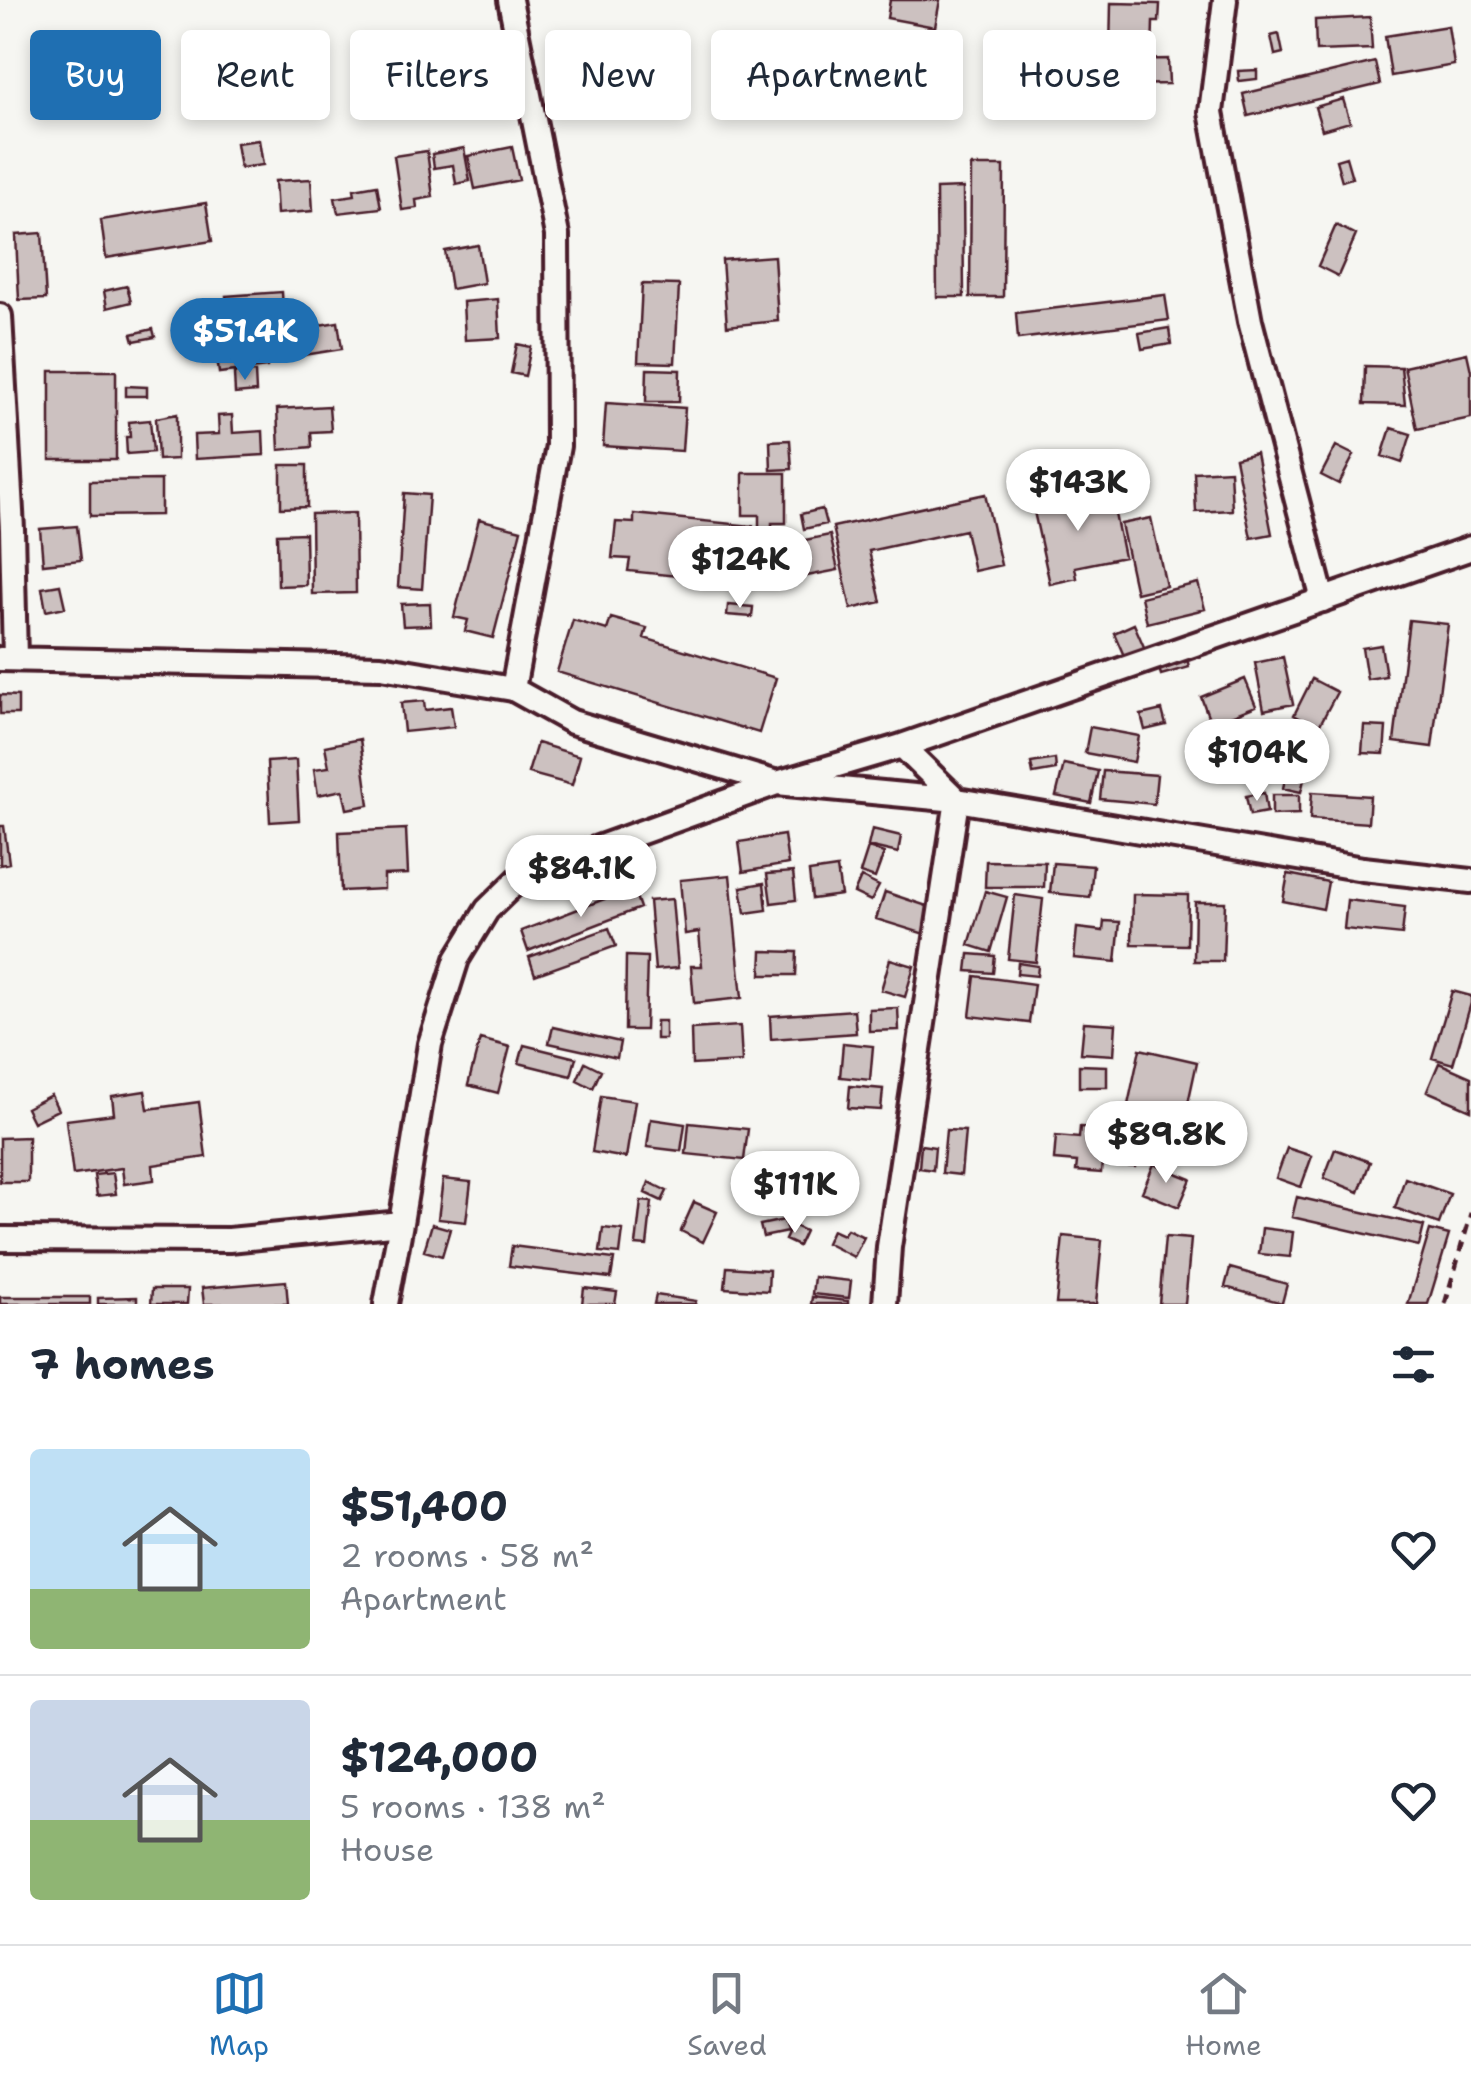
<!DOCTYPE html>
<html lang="en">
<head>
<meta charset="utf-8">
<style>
  :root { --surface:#fff; --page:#f2f2f3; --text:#1f2937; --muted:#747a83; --line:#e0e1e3; --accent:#1f6fb2 }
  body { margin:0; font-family:"Shantell Sans",sans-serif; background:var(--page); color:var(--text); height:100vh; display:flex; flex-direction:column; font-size:38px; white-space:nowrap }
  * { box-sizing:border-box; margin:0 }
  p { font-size:32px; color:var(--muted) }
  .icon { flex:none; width:55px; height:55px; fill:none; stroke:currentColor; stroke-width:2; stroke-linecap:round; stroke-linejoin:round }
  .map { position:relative; height:1304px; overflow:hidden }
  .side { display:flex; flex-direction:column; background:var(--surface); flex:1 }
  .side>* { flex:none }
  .top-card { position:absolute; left:30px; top:30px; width:1412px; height:90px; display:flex; gap:20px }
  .price { position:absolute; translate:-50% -85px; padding:0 22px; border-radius:35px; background:#fff; color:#222; font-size:32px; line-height:65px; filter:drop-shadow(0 2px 5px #0008) }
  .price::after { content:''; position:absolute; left:50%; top:60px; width:30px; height:22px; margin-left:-15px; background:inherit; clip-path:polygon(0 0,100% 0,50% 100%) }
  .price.current { background:var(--accent); color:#fff }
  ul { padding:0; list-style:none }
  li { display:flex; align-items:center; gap:30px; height:250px; padding:0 30px }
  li+li { border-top:2px solid var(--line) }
  li span { display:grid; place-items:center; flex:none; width:280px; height:200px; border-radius:10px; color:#555 }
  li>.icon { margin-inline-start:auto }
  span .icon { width:120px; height:120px; fill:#fffc; stroke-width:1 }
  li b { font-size:42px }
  h2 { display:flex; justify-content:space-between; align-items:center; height:120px; padding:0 30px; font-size:42px }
  .chip { padding:0 35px; border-radius:10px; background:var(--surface); box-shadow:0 5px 15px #0003; font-size:35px; line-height:90px }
  .chip.current { background:var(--accent); color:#fff }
  .dock { display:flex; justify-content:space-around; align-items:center; height:140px; border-top:2px solid var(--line); background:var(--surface); font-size:28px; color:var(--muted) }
  .dock a { display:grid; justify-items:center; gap:5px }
  .dock .current { color:var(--accent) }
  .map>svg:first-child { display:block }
  .building { fill:#ccc1c0; stroke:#4a1f2b; stroke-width:2.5 }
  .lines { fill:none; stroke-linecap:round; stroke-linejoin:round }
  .minor-casing { stroke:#4a1f2b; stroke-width:30 }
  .path { stroke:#4a1f2b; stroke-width:5; stroke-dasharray:10 8; stroke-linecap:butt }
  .minor { stroke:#f6f6f2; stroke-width:22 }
</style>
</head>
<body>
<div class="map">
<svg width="1471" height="1304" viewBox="0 0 1471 1304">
  <rect width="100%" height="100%" fill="#f6f6f2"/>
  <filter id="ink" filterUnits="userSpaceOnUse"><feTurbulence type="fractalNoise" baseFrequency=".01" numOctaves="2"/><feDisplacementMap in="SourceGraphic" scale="20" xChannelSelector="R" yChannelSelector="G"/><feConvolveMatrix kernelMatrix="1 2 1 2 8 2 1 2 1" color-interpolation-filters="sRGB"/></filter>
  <g filter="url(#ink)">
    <path class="building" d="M890,0H940L935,27L887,18Z
      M1111,3L1160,4L1159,22H1153L1152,54L1110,53Z
      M1370,17L1372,49L1316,51L1315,20Z
      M1448,26L1454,65L1391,76L1385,36Z
      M1279,34L1283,53L1275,55L1271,36Z
      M1168,59L1169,84L1083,86L1082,61Z
      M1375,62L1380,84L1248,116L1243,94Z
      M1257,70V79L1239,81L1238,71Z
      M1343,99L1350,122L1322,130L1315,107Z
      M259,140L263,165L240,168L236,143Z
      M512,147L519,180L475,189L468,156Z
      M464,148L470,181L456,184L453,165L434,168L432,154Z
      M427,151L433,197L416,200L417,208L402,210L394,156Z
      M1346,157L1352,178L1342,181L1336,160Z
      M971,166H1004L1003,297H970Z
      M311,179L313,211L277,214L275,181Z
      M377,185L381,208L338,213L335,198L355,195L354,189Z
      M963,188L964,297H937L936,189Z
      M206,203L212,241L106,258L101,220Z
      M1336,225L1356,235L1338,276L1318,266Z
      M42,233L46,299L19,300L16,235Z
      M478,245L484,283L451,289L445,251Z
      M774,256L778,321L727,326L722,260Z
      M642,284L679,285L675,363L638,362Z
      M127,286L131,302L107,308L104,291Z
      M282,292L284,328L228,332L226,296Z
      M1165,295L1169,320L1018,339L1016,313Z
      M498,299L500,338L465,340L463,302Z
      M338,322L342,349L304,355L300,328Z
      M1169,328L1171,344L1142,349L1139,333Z
      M153,329L155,337L134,341L132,334Z
      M288,332L289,335L296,334L300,356L275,361L270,334Z
      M264,336L267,367L219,373L215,342Z
      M517,344L531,347L525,376L511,373Z
      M1467,353L1471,371V418L1417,429L1404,367Z
      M1365,366L1401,367L1405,405L1364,404Z
      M647,369L680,370L679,402H646Z
      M50,371H116V460H50Z
      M255,372L256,392L235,394L234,373Z
      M126,386L147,387V396H126Z
      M606,403L685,408L682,451L603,446Z
      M329,406L331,431L311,432L312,447L279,450L277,409Z
      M177,414V459L158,460L156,418Z
      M232,415L233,433L263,431L264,455L195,459L194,435L219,434L218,416Z
      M150,420L153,452L127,454L126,437H130L129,422Z
      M1391,428L1411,434L1402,463L1382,456Z
      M790,440L792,469L771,470L770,441Z
      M1336,446L1354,455L1339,484L1321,475Z
      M1256,453L1272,534L1251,538L1235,458Z
      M281,465H307V507L281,508Z
      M1230,470L1232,510L1196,512L1194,472Z
      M743,473H786V523H772V530H759V515H743Z
      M161,480V515L90,516V481Z
      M1110,490L1124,557L1075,567L1077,578L1050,584L1033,507Z
      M404,493L429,495L422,589L398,587Z
      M985,494L1001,565L974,571L965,530L869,551L881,602L851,609L833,527Z
      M822,509L826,524L804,529L801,514Z
      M355,513L356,593L312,594L311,514Z
      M634,514L753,526L747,583L628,571L630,559L612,558L616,522L634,523Z
      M1151,518L1166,586L1136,593L1121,524Z
      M479,519L521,530L493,638L465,631L468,620L454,617Z
      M77,526L81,560L43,564L40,529Z
      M305,533L306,585L278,586L277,534Z
      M830,535L838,570L807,576L800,541Z
      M786,557L790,573L772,577L768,561Z
      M1198,583L1205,609L1147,623L1141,597Z
      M60,585L65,607L46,611L42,588Z
      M430,603L431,625L403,626L401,604Z
      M728,605L753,607L752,617L727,615Z
      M611,618L647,628L644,638L776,678L759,733L557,672L573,620L607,630Z
      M1409,620L1448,624L1432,747L1394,742Z
      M1134,624L1148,656L1128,665L1114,633Z
      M1381,645L1386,676L1367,679L1362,648Z
      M1186,654L1189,667L1161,675L1157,662Z
      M1283,657L1293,704L1264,710L1255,663Z
      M1245,679L1256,706L1211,724L1201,697Z
      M1312,679L1337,692L1318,728L1294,715Z
      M0,695L18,696V714H0Z
      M424,701L425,710L451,707L454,727L404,732L401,703Z
      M1162,710L1166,725L1145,730L1141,715Z
      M1266,724L1287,730L1280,751L1260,745Z
      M1364,726L1386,727L1384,754L1362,753Z
      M1090,727L1139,736L1134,762L1085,753Z
      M360,739L369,805L347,809L343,790L318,795L314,769L329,767L325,746Z
      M537,743L580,756L572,785L528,773Z
      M1264,753L1279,757L1272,780L1258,775Z
      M1055,759L1056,770L1033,774L1031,763Z
      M1290,759L1308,763L1301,792L1283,788Z
      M296,760L299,820L270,822L267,762Z
      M1064,764L1098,771L1091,803L1056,796Z
      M1103,771L1157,775L1154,804L1100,799Z
      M1312,792L1370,796L1368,823L1310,819Z
      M1264,793L1267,812L1250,815L1246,796Z
      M1272,795H1299V814L1272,815Z
      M0,826H4L9,863L0,865Z
      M406,829L408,874L384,875V889L341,891L339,832Z
      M872,829L901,836L898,853L868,846Z
      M784,835L788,864L743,872L739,842Z
      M868,848L884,853L875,878L860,873Z
      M986,861L1045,862L1044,887H985Z
      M1053,863L1093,866L1090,897L1050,893Z
      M837,868L841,895L812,899L809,872Z
      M793,872L796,900L771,903L767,874Z
      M1288,874L1328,882L1323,909L1283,901Z
      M730,875L742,998L694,1003L691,966H702L699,932L685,934L680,880Z
      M861,877L879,886L871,901L854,893Z
      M764,883L767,910L745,913L741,887Z
      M633,888L640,908L528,951L521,931Z
      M985,891L1007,897L991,952L969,945Z
      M885,892L939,910L931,936L876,919Z
      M1133,894L1188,895L1187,945L1132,944Z
      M1015,895L1043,899L1036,962L1008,959Z
      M672,899L678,968L655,970L649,901Z
      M1347,900L1405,907L1402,935L1344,929Z
      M1195,902H1225L1223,961H1194Z
      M1104,921L1120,922L1116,962L1074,958L1077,928L1103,931Z
      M609,928L616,946L535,975L529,957Z
      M762,951L797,952L796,975H761Z
      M969,954L995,956L993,973L967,971Z
      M626,956L647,957L645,1030H625Z
      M890,959L914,966L905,997L881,990Z
      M1018,963L1038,966L1037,976L1017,974Z
      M975,976L1034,984L1029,1023L970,1016Z
      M1452,991L1471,996V1003L1453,1064L1432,1058Z
      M898,1008L899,1030L869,1031V1009Z
      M854,1010L856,1033L771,1039L770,1016Z
      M656,1021H665V1039H656Z
      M1084,1022L1116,1024L1114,1055L1081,1053Z
      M740,1026L742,1062L692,1065L691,1029Z
      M553,1027L620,1042L617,1058L549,1043Z
      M480,1039L510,1047L498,1093L468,1085Z
      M843,1043L873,1046L870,1080L840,1077Z
      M524,1045L576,1058L571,1076L519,1063Z
      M1140,1049L1197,1062L1185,1117L1128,1105Z
      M585,1062L601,1070L593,1088L577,1080Z
      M1439,1063L1471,1077V1110L1427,1091Z
      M1079,1065L1107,1066V1087H1079Z
      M850,1086L883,1089L881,1110L848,1108Z
      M145,1091L148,1109L199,1102L206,1157L153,1165L154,1180L124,1184L122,1168L73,1175L66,1120L114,1114L112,1096Z
      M51,1095L58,1110L33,1122L26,1108Z
      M601,1096L635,1101L626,1158L592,1152Z
      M651,1119L685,1124L681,1151L647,1147Z
      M689,1123L748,1129L744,1160L686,1154Z
      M1118,1123L1139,1125L1135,1167L1114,1165Z
      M1080,1127L1105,1129L1101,1173L1076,1171L1077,1162L1054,1160L1056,1136L1079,1138Z
      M946,1130L965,1131L961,1175L942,1173Z
      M28,1137V1182H0V1138Z
      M921,1145L935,1147L933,1170L919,1168Z
      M1287,1148L1312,1156L1301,1187L1276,1178Z
      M1335,1149L1370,1162L1359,1192L1324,1178Z
      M1154,1164L1191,1179L1179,1207L1142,1192Z
      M113,1173L116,1194L97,1196L94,1175Z
      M1405,1178L1450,1194L1439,1224L1395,1208Z
      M443,1179L471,1182L466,1222L438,1219Z
      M649,1182L667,1191L662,1201L645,1193Z
      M1297,1197L1424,1226L1419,1246L1292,1217Z
      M641,1201L652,1202L647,1246L636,1245Z
      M694,1202L717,1212L703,1242L681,1231Z
      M784,1220L787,1232L763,1237L760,1225Z
      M432,1224L450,1229L442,1256L424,1251Z
      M792,1225L805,1231L798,1246L785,1240Z
      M603,1228L623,1230L620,1254L600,1252Z
      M1262,1228L1293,1232L1290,1257L1259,1254Z
      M847,1229L864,1237L854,1257L826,1243L832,1230L843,1235Z
      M1430,1230L1449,1235L1428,1304H1408Z
      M1063,1236L1102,1240L1096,1304H1056Z
      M1165,1237L1191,1239L1185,1304H1159Z
      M512,1246L614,1259L611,1278L509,1266Z
      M727,1267L769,1270L768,1291L725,1288Z
      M1230,1268L1287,1284L1282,1303L1225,1287Z
      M814,1277L851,1281L849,1298L812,1294Z
      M286,1281L288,1304H204L202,1288Z
      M584,1288L617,1292L615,1304H582Z
      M152,1289H188L187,1304H151Z
      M656,1295L696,1301L695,1304H654Z
      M0,1297H90V1304H0Z
      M137,1297V1304H98V1298Z
      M812,1297L848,1301V1304H811Z"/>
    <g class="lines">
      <defs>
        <path id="minor" d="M510,0L557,235L558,446L513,689
          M1225,0L1211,112L1250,321L1323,600
          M0,316L12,529L15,659
          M0,659L381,667L513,689L572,722L777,783L957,800L1363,869L1471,881
          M0,1239L229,1240L401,1223L430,1044L457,959L487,910L523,875L777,783L902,746L1471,548
          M386,1304L401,1223
          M885,1304L889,1247L957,800L902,746"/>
      </defs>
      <use href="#minor" class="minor-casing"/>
      <path class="path" d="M1445,1304L1471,1213"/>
      <use href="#minor" class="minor"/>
    </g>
  </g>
</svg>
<b class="price current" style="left:245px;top:383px">$51.4K</b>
<b class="price" style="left:1078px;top:534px">$143K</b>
<b class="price" style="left:740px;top:611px">$124K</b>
<b class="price" style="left:1257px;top:804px">$104K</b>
<b class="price" style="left:581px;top:920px">$84.1K</b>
<b class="price" style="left:1166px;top:1186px">$89.8K</b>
<b class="price" style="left:795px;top:1236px">$111K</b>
<div class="top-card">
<a class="chip current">Buy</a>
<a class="chip">Rent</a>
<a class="chip">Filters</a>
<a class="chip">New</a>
<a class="chip">Apartment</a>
<a class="chip">House</a>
</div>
</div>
<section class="side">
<h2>7 homes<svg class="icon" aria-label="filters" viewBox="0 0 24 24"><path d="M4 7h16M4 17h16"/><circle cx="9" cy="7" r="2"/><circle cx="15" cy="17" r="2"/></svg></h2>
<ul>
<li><span style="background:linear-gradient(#bfe0f5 70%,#8fb573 0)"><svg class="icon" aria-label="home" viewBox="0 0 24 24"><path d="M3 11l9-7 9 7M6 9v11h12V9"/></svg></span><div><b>$51,400</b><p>2 rooms · 58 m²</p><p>Apartment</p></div><svg class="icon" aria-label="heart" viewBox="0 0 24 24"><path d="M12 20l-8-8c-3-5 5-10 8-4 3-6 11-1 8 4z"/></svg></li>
<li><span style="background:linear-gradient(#c9d6e8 60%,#8fb573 0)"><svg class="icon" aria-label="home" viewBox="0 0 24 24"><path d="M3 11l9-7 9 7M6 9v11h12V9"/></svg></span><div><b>$124,000</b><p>5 rooms · 138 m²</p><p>House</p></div><svg class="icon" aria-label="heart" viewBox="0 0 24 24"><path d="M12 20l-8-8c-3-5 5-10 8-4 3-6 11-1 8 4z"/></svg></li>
</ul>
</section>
<nav class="dock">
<a class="current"><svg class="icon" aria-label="map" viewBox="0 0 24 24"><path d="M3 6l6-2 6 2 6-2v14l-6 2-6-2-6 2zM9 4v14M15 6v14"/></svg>Map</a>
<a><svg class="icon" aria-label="saved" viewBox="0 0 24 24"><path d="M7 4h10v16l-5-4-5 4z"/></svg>Saved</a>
<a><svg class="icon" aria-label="home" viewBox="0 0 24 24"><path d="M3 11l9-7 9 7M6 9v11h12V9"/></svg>Home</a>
</nav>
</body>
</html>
